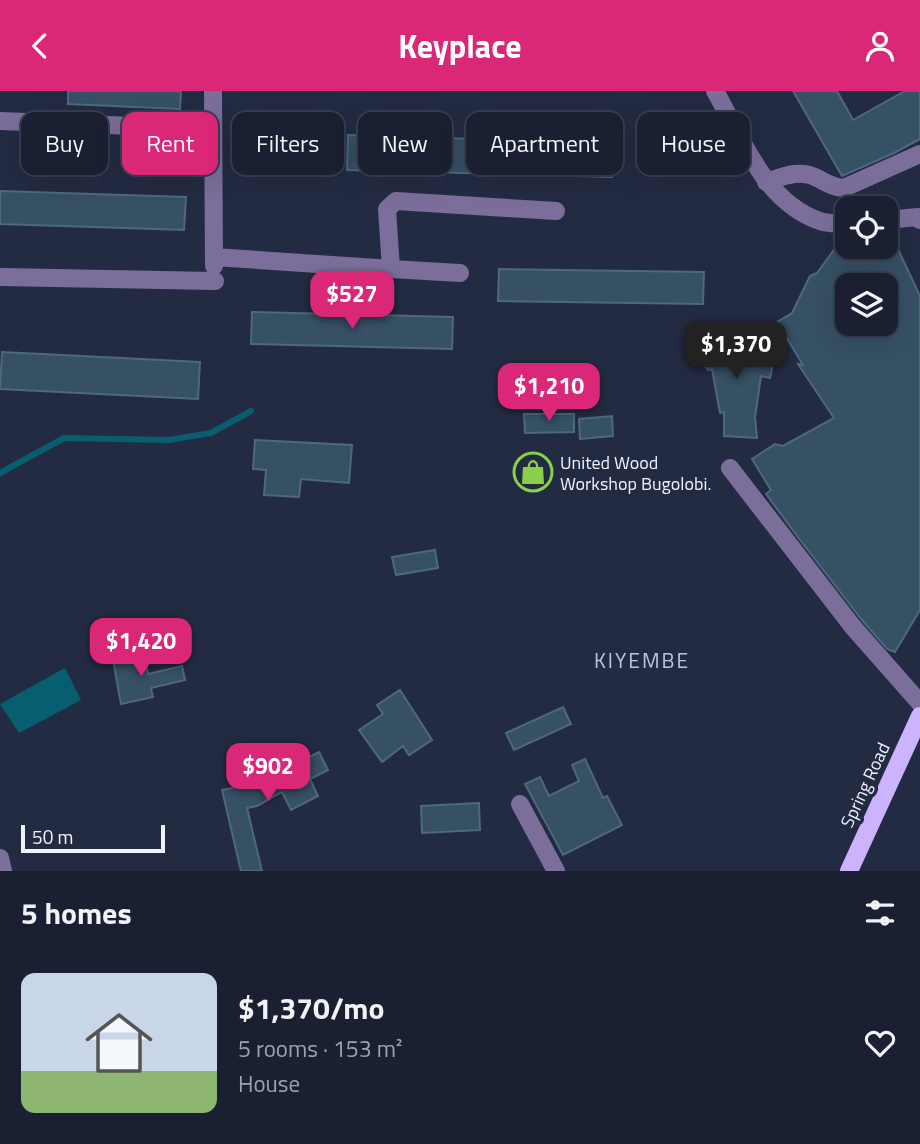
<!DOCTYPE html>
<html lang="en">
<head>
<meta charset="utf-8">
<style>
  :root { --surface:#1a2032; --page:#23283a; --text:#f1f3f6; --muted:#9fa3ac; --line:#383e4d; --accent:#db2777 }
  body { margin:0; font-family:"Titillium Web",sans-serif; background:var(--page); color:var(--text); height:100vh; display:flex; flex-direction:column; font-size:26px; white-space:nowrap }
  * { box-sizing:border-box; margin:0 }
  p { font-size:23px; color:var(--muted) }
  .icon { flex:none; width:38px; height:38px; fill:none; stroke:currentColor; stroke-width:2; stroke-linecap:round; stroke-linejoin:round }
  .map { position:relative; height:780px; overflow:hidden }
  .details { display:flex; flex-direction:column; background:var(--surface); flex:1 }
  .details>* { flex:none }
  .top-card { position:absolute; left:21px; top:21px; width:878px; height:63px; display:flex; gap:14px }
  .tools { position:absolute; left:835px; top:105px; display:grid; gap:14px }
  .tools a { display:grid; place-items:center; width:63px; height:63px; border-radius:14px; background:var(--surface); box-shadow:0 7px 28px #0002,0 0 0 2px var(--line); font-size:35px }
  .scale { position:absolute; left:21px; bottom:18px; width:144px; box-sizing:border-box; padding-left:7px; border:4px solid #f0f3fd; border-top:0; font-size:19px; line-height:24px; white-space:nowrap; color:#f0f3fd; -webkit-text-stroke:5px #232b43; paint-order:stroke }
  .price { position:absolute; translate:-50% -60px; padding:0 16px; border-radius:14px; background:var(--accent); color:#fff; font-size:23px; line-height:46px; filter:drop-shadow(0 2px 4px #0008) }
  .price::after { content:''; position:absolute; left:50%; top:42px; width:21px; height:16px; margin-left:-10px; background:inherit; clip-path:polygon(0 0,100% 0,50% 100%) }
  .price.active { background:#222; color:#fff }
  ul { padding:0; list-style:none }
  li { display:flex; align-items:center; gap:21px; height:175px; padding:0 21px }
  li span { display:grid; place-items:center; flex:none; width:196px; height:140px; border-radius:14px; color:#555 }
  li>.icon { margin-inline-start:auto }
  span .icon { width:84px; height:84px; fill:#fffc; stroke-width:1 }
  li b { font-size:30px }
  h2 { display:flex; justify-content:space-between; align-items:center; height:84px; padding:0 21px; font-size:30px }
  .chip { padding:0 24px; border-radius:14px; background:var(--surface); box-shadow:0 7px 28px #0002,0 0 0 2px var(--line); font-size:24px; line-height:63px }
  .chip.active { background:var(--accent); color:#fff }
  header { display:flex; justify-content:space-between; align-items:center; height:91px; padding:0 21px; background:var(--accent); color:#fff; font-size:32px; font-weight:700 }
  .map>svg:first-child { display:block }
  .water { fill:#075e6f }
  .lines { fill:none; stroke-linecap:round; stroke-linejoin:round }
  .stream { stroke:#075e6f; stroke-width:6 }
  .building { fill:#365064; stroke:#4e687e; stroke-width:2; fill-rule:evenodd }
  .minor { stroke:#7c6e9b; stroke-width:18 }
  .major { stroke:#cbb3fe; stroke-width:18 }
  .labels { text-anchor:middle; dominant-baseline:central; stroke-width:7; stroke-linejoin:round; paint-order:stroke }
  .poi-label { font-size:18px; fill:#f0f3fd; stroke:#232b43; text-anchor:start }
  .street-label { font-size:18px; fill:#f0f3fd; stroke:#232b43 }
  .quarter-label { font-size:21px; letter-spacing:2px; fill:#b9c4e3; stroke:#232b43 }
</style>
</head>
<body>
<header><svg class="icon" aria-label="back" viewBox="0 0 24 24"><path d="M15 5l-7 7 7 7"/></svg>Keyplace<svg class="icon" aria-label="person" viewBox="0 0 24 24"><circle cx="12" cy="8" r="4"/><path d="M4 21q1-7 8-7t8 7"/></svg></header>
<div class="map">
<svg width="920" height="780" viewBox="0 0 920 780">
  <rect width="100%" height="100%" fill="#232b43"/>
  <path class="water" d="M65,577L81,609L19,642L0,613Z"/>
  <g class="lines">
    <path class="stream" d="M0,382L64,347L169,349L211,342L251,320"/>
  </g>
  <path class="building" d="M68,0H181L180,18L68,13Z
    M793,0H837L853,29L905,0H920V48L894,62L842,85Z
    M348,44L613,52L612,86L347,79Z
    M0,100L186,106L184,139L0,133Z
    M836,156H897L920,205V519L895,561L887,558L862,529L797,445L766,403L771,399L752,368L775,353L783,355L834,327L798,273L803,274L777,231L792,222L810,185L817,182ZM863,189L874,190L876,194H886V233H847V190Z
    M499,178L704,181L703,213L498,210Z
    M252,221L453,226L452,258L251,253Z
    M728,235L739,254L752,247L761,266L774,268L770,287L761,285L755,326L757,347L724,345V321L720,322L712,278L708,279L696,264Z
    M2,261L200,271L198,308L0,298Z
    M524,323H574V341L525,342Z
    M612,325L613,345L580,348L579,328Z
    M255,349L352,354L349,392L301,388L299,406L264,404L266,379L253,378Z
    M435,459L438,477L396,484L392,466Z
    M144,562L148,583L182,575L185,589L151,597L153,606L121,613L113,569Z
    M400,599L432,649L409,664L403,655L382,671L359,639L383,623L377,614Z
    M563,616L571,633L514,659L506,642Z
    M319,661L328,679L310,688L318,705L291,719L282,701L257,715L247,717L262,780H241L222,699L258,691Z
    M585,668L603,707L607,705L622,734L563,764L525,693L540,686L549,705L579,690L572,674Z
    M479,712L480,739L422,742L421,715Z"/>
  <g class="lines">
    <path class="minor" d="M213,0L214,175
      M715,0C742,47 764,111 820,130C828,133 838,132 847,133
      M0,30L213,38
      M766,91C784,85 800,78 817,87C827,92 832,96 844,97L920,63
      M886,129L918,126L920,129
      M214,166L391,178L387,118L396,110L556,120
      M391,178L460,182
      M0,186L215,190
      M730,377L853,536L920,612
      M520,713L556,780
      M0,767L3,780"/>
    <path class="major" d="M849,780L920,625"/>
  </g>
  <defs>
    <symbol id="shop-ring" viewBox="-11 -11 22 22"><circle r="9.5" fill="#232b43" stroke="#89cf49" stroke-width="1.5"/><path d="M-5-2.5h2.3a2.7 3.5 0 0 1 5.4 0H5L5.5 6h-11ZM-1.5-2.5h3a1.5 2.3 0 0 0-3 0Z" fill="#89cf49"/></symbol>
  </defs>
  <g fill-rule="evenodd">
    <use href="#shop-ring" x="511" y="359" width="44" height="44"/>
  </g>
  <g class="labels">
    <g class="poi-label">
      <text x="560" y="371">United Wood<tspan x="560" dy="21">Workshop Bugolobi.</tspan></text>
    </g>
    <g class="street-label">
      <text transform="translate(865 694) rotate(-65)">Spring Road</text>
    </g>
    <g class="quarter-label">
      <text x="642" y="569">KIYEMBE</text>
    </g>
  </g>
</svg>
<div class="tools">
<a><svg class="icon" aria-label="locate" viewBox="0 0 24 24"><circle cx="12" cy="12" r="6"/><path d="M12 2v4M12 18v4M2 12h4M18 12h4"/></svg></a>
<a><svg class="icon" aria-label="layers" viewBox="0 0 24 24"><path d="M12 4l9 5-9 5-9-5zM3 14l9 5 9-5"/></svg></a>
</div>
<div class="scale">50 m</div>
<b class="price" style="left:352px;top:240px">$527</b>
<b class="price active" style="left:736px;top:290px">$1,370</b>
<b class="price" style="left:549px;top:332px">$1,210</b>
<b class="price" style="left:141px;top:587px">$1,420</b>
<b class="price" style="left:268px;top:712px">$902</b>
<div class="top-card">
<a class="chip">Buy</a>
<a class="chip active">Rent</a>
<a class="chip">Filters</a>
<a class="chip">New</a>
<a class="chip">Apartment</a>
<a class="chip">House</a>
</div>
</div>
<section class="details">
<h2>5 homes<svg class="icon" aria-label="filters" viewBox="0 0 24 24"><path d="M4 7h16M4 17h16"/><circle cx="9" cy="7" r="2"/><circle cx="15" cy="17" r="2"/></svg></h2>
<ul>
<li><span style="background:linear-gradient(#c9d6e8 70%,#8fb573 0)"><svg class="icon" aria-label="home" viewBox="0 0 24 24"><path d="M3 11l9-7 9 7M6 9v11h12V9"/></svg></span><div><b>$1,370/mo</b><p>5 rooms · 153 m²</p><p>House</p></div><svg class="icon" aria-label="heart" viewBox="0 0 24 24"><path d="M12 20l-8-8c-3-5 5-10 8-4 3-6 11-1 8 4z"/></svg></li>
</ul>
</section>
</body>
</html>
